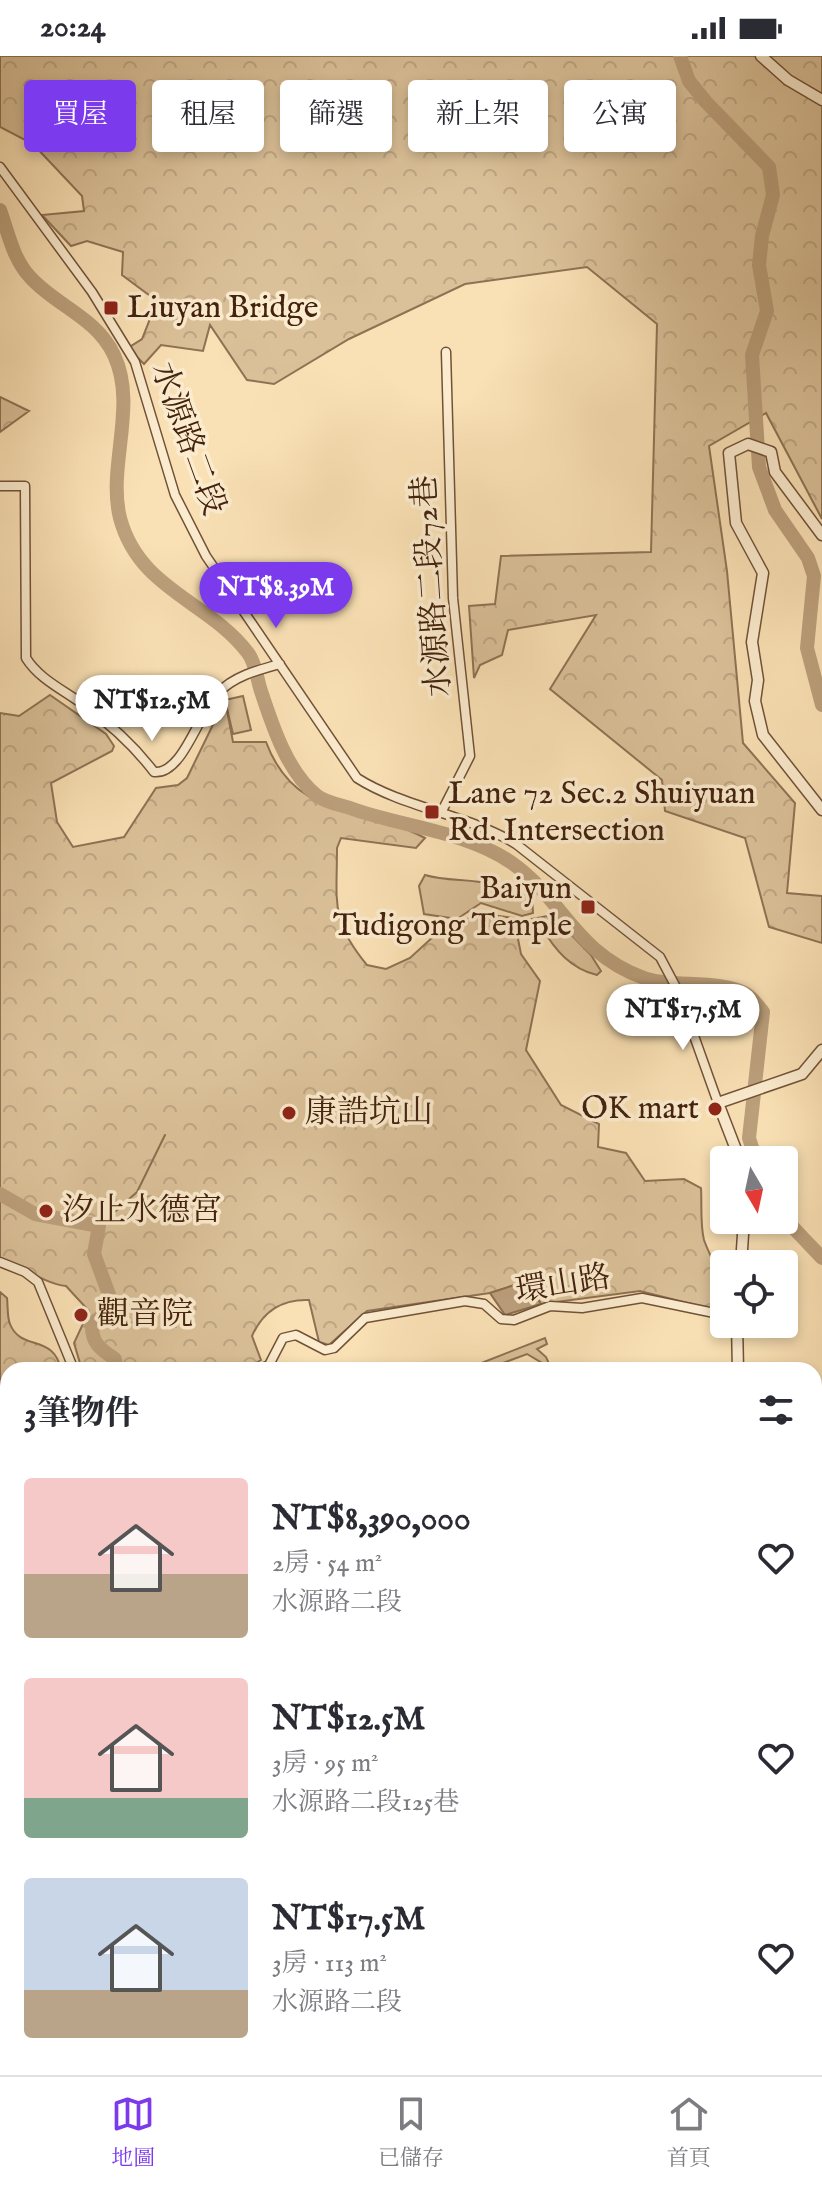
<!DOCTYPE html>
<html lang="zh-TW">
<head>
<meta charset="utf-8">
<style>
  :root { --surface:#fff; --page:#f2f2f3; --text:#2b2b33; --muted:#7c7c81; --line:#e1e1e2; --accent:#7c3aed }
  body { margin:0; font-family:"IM FELL English","Noto Serif TC",serif; background:var(--page); color:var(--text); height:100vh; display:flex; flex-direction:column; font-size:30px; white-space:nowrap }
  * { box-sizing:border-box; margin:0 }
  p { font-size:26px; color:var(--muted) }
  .icon { flex:none; width:44px; height:44px; fill:none; stroke:currentColor; stroke-width:2; stroke-linecap:round; stroke-linejoin:round }
  .map { position:relative; flex:1; overflow:hidden }
  .drawer { position:absolute; left:0px; top:1306px; width:822px; height:714px; display:flex; flex-direction:column; background:var(--surface); border-radius:24px 24px 0 0; box-shadow:0 4px 12px #0003 }
  .drawer>* { flex:none }
  .guide { position:absolute; left:24px; top:24px; width:774px; height:72px; display:flex; gap:16px }
  .needle { width:52px; rotate:171deg }
  .controls { position:absolute; left:710px; top:1090px; display:grid; gap:16px }
  .controls a { display:grid; place-items:center; width:88px; height:88px; border-radius:8px; background:var(--surface); box-shadow:0 4px 12px #0003; font-size:40px }
  .price { position:absolute; translate:-50% -68px; padding:0 18px; border-radius:28px; background:#fff; color:#222; font-size:26px; line-height:52px; filter:drop-shadow(0 2px 4px #0008) }
  .price::after { content:''; position:absolute; left:50%; top:48px; width:24px; height:18px; margin-left:-12px; background:inherit; clip-path:polygon(0 0,100% 0,50% 100%) }
  .price.on { background:var(--accent); color:#fff }
  ul { padding:0; list-style:none }
  li { display:flex; align-items:center; gap:24px; height:200px; padding:0 24px }
  li span { display:grid; place-items:center; flex:none; width:224px; height:160px; border-radius:8px; color:#555 }
  li>.icon { margin-inline-start:auto }
  span .icon { width:96px; height:96px; fill:#fffc; stroke-width:1 }
  li b { font-size:34px }
  h2 { display:flex; justify-content:space-between; align-items:center; height:96px; padding:0 24px; font-size:34px }
  .chip { padding:0 28px; border-radius:8px; background:var(--surface); box-shadow:0 4px 12px #0003; font-size:28px; line-height:72px }
  .chip.on { background:var(--accent); color:#fff }
  .status { display:flex; justify-content:space-between; align-items:center; height:56px; padding:0 40px; background:var(--surface); direction:ltr }
  .status svg { height:22px; fill:currentColor }
  .tab-bar { display:flex; justify-content:space-around; align-items:center; height:112px; border-top:2px solid var(--line); background:var(--surface); font-size:22px; color:var(--muted) }
  .tab-bar a { display:grid; justify-items:center; gap:4px }
  .tab-bar .on { color:var(--accent) }
  .map>svg:first-child { display:block }
  .forest { fill:url(#forest-crowns); stroke:#8f7254; stroke-width:2 }
  .park { fill:#dbc199; stroke:#8f7254; stroke-width:2 }
  .water { fill:#bca07c; stroke:#8c6e50; stroke-width:2 }
  .lines { fill:none; stroke-linecap:round; stroke-linejoin:round }
  .stream { stroke:#8c6e50; stroke-width:2 }
  .river { stroke:#bca07c; stroke-width:14 }
  .minor-casing { stroke:#715238; stroke-width:11 }
  .tertiary-casing { stroke:#715238; stroke-width:13 }
  .primary-casing { stroke:#43220e; stroke-width:15 }
  .minor { stroke:#fceccf; stroke-width:8 }
  .tertiary { stroke:#fceccf; stroke-width:10 }
  .primary { stroke:#fae1b5; stroke-width:12 }
  .rail { stroke:#43220e; stroke-width:2; stroke-dasharray:14 14; stroke-linecap:butt }
  .poi-dot { fill:#8f2418; stroke:#fceccf; stroke-width:3 }
  .labels { text-anchor:middle; dominant-baseline:central; stroke-width:7; stroke-linejoin:round; paint-order:stroke }
  .poi-label { font-size:32px; fill:#43220e; stroke:#fceccf; text-anchor:start }
  .street-label { font-size:32px; fill:#43220e; stroke:#fceccf }
</style>
</head>
<body>
<div class="status"><b>20:24</b><svg viewBox="0 0 49 12"><path d="M0 12V9h3v3zM5 12V6h3v6zM10 12V3h3v9zM15 12V0h3v12zM26 1h20v11H26zM47 4h2v5h-2z"/></svg></div>
<div class="map">
<svg width="822" height="2019" viewBox="0 0 822 2019">
  <defs>
    <pattern id="forest-crowns" width="20" height="18" patternUnits="userSpaceOnUse" patternTransform="scale(2)"><rect width="20" height="18" fill="#dbc199"/><path d="M2 6a3 3 0 1 1 6 0M12 15a3 3 0 1 1 6 0" fill="none" stroke="#bda683"/></pattern>
  </defs>
  <rect width="100%" height="100%" fill="#fae1b5"/>
  <filter id="stains"><feTurbulence type="fractalNoise" baseFrequency=".0025" numOctaves="4"/><feColorMatrix values="0 0 0 0 .2 0 0 0 0 .09 0 0 0 0 .02 0 0 0 .5 -.17"/></filter>
  <radialGradient id="worn" r=".72"><stop offset=".6" stop-color="#630" stop-opacity="0"/><stop offset="1" stop-color="#630" stop-opacity=".3"/></radialGradient>
  <path class="forest" d="M0,0H822V463L766,357L709,390L727,515L743,687L795,747L787,837L822,840V887L769,871L745,782L665,755L662,724L550,633L596,559L508,574L502,599L480,609L474,622L469,550L495,548L501,500L651,496L657,268L587,211L465,228L349,283L274,328L247,324L210,269L203,295L161,289L144,308L128,292L142,283L157,245L122,219L123,196L87,185L71,190L42,159L84,155L82,140L33,88L0,71Z
    M0,341L29,355L0,376Z
    M50,639L106,678L114,690L112,695L51,727L57,766L73,791L124,781L156,732L178,729L187,722L225,644L233,686H266C296,766 363,749 425,782L416,792L341,782L337,792C337,847 330,864 367,909L386,913L410,902L446,869L460,867L478,857L527,864L552,859L591,899L601,915L597,919C571,913 555,894 542,872L522,875L518,883L521,898L540,925L526,994L561,1049L599,1068L598,1091L626,1097L645,1125L684,1123L701,1132C702,1148 700,1168 704,1184C710,1202 731,1234 721,1252L711,1253L640,1235L541,1248L527,1225L490,1237L367,1255L329,1289L319,1286L309,1244C282,1243 263,1255 252,1280L261,1304L243,1314H82L74,1287L89,1255L66,1230C46,1228 20,1210 0,1202V657L19,660Z
    M0,1236L7,1242C8,1250 7,1261 10,1268C21,1296 54,1277 61,1314H8V1533L0,1526Z"/>
  <path class="park" d="M243,640L251,674L233,678L225,644Z
    M425,819C448,826 471,822 495,829C508,832 518,839 532,841L533,857L522,860L481,847L457,863L424,858L419,830Z
    M545,1282L547,1288L537,1293L546,1301L552,1314H544L542,1307L527,1298L484,1314L466,1313Z
    M190,2012H470L459,2019H196Z"/>
  <path class="water" d="M527,1225L541,1248L505,1259L490,1237Z"/>
  <g class="lines">
    <path class="stream" d="M99,1170L137,1136L165,1079"/>
    <path class="river" d="M680,0L689,25L706,46L769,111L773,139L762,180L759,209L767,255L752,299L759,411L775,454L808,502L814,520L807,592L822,649
      M0,154C8,176 13,203 30,221C56,250 96,261 114,299C138,350 107,410 120,462C139,534 209,545 248,597C255,606 257,621 260,632C272,668 286,714 316,739C324,746 340,749 350,752C402,771 466,775 512,807C564,844 575,897 644,922C669,932 722,923 746,938C752,941 758,950 763,956L749,1082L756,1104
      M0,1138L35,1158L99,1170L94,1198L114,1252L92,1267C91,1287 100,1293 115,1303L116,1314
      M784,1162L822,1202
      M536,2012L540,2019"/>
    <defs>
      <path id="minor" d="M0,111L92,236L135,306L175,439L206,500L357,722C404,752 467,758 516,788L660,901L678,935L718,1047
        M0,430H25L26,602C40,624 64,634 85,650C110,668 135,691 154,716C183,719 199,656 218,637C234,620 258,614 280,608
        M442,755L470,700L453,542L446,296
        M0,1206L25,1216L38,1226L74,1314
        M258,1314L269,1309L283,1282L296,1279L325,1294L334,1292L365,1262L465,1245L484,1248L501,1263L514,1264L550,1250L582,1252L642,1242L724,1259
        M0,1612L8,1616
        M0,1719L8,1716
        M814,1810L822,1805
        M181,2012L187,2019
        M640,2012L644,2019
        M135,2019L145,2012
        M472,2019L484,2012"/>
      <path id="tertiary" d="M761,0L788,24L822,44
        M822,479L775,416L771,396L748,388L729,397L736,467L763,517L752,586L758,624L755,645L763,679L822,754
        M740,1104L718,1047L802,1018L822,994
        M741,1208L744,1164
        M737,1268L738,1314
        M814,1449L822,1462"/>
      <path id="primary" d="M814,1515L822,1510
        M814,1534L822,1528
        M81,2019L90,2012
        M110,2019L120,2012"/>
    </defs>
    <use href="#minor" class="minor-casing"/>
    <use href="#tertiary" class="tertiary-casing"/>
    <use href="#primary" class="primary-casing"/>
    <use href="#minor" class="minor"/>
    <use href="#tertiary" class="tertiary"/>
    <use href="#primary" class="primary"/>
    <path class="rail" d="M814,1822L822,1817
      M814,1841L822,1837
      M504,2019L516,2012"/>
  </g>
  <g class="poi-dot">
    <rect x="103" y="244" width="16" height="16" rx="4"/>
    <rect x="424" y="748" width="16" height="16" rx="4"/>
    <rect x="580" y="843" width="16" height="16" rx="4"/>
    <circle cx="715" cy="1053" r="8"/>
    <circle cx="289" cy="1057" r="8"/>
    <circle cx="46" cy="1155" r="8"/>
    <circle cx="81" cy="1259" r="8"/>
  </g>
  <g class="labels">
    <g class="poi-label">
      <text x="127" y="252">Liuyan Bridge</text>
      <text x="448" y="738">Lane 72 Sec.2 Shuiyuan<tspan x="448" dy="37">Rd. Intersection</tspan></text>
      <text x="572" y="833" text-anchor="end">Baiyun<tspan x="572" dy="37">Tudigong Temple</tspan></text>
      <text x="699" y="1053" text-anchor="end">OK mart</text>
      <text x="305" y="1057">康誥坑山</text>
      <text x="62" y="1155">汐止水德宮</text>
      <text x="97" y="1259">觀音院</text>
    </g>
    <g class="street-label">
      <text transform="translate(187 383) rotate(70)">水源路二段</text>
      <text transform="translate(433 530) rotate(-94)">水源路二段72巷</text>
      <text transform="translate(563 1229) rotate(-9)">環山路</text>
    </g>
  </g>
  <rect width="100%" height="100%" filter="url(#stains)"/>
  <rect width="100%" height="100%" fill="url(#worn)"/>
</svg>
<div class="controls">
<a><svg class="needle" viewBox="-14 -14 28 28"><path d="M0-13l5 13h-10z" fill="#e53935"/><path d="M0 13l5-13h-10z" fill="#7c7c81"/></svg></a>
<a><svg class="icon" aria-label="locate" viewBox="0 0 24 24"><circle cx="12" cy="12" r="6"/><path d="M12 2v4M12 18v4M2 12h4M18 12h4"/></svg></a>
</div>
<b class="price on" style="left:276px;top:574px">NT$8.39M</b>
<b class="price" style="left:152px;top:687px">NT$12.5M</b>
<b class="price" style="left:683px;top:996px">NT$17.5M</b>
<div class="guide">
<a class="chip on">買屋</a>
<a class="chip">租屋</a>
<a class="chip">篩選</a>
<a class="chip">新上架</a>
<a class="chip">公寓</a>
</div>
<section class="drawer">
<h2>3筆物件<svg class="icon" aria-label="filters" viewBox="0 0 24 24"><path d="M4 7h16M4 17h16"/><circle cx="9" cy="7" r="2"/><circle cx="15" cy="17" r="2"/></svg></h2>
<ul>
<li><span style="background:linear-gradient(#f6c9c9 60%,#b9a48a 0)"><svg class="icon" aria-label="home" viewBox="0 0 24 24"><path d="M3 11l9-7 9 7M6 9v11h12V9"/></svg></span><div><b>NT$8,390,000</b><p>2房 · 54 m²</p><p>水源路二段</p></div><svg class="icon" aria-label="heart" viewBox="0 0 24 24"><path d="M12 20l-8-8c-3-5 5-10 8-4 3-6 11-1 8 4z"/></svg></li>
<li><span style="background:linear-gradient(#f6c9c9 75%,#7fa58c 0)"><svg class="icon" aria-label="home" viewBox="0 0 24 24"><path d="M3 11l9-7 9 7M6 9v11h12V9"/></svg></span><div><b>NT$12.5M</b><p>3房 · 95 m²</p><p>水源路二段125巷</p></div><svg class="icon" aria-label="heart" viewBox="0 0 24 24"><path d="M12 20l-8-8c-3-5 5-10 8-4 3-6 11-1 8 4z"/></svg></li>
<li><span style="background:linear-gradient(#c9d6e8 70%,#b9a48a 0)"><svg class="icon" aria-label="home" viewBox="0 0 24 24"><path d="M3 11l9-7 9 7M6 9v11h12V9"/></svg></span><div><b>NT$17.5M</b><p>3房 · 113 m²</p><p>水源路二段</p></div><svg class="icon" aria-label="heart" viewBox="0 0 24 24"><path d="M12 20l-8-8c-3-5 5-10 8-4 3-6 11-1 8 4z"/></svg></li>
</ul>
</section>
</div>
<nav class="tab-bar">
<a class="on"><svg class="icon" aria-label="map" viewBox="0 0 24 24"><path d="M3 6l6-2 6 2 6-2v14l-6 2-6-2-6 2zM9 4v14M15 6v14"/></svg>地圖</a>
<a><svg class="icon" aria-label="saved" viewBox="0 0 24 24"><path d="M7 4h10v16l-5-4-5 4z"/></svg>已儲存</a>
<a><svg class="icon" aria-label="home" viewBox="0 0 24 24"><path d="M3 11l9-7 9 7M6 9v11h12V9"/></svg>首頁</a>
</nav>
</body>
</html>
